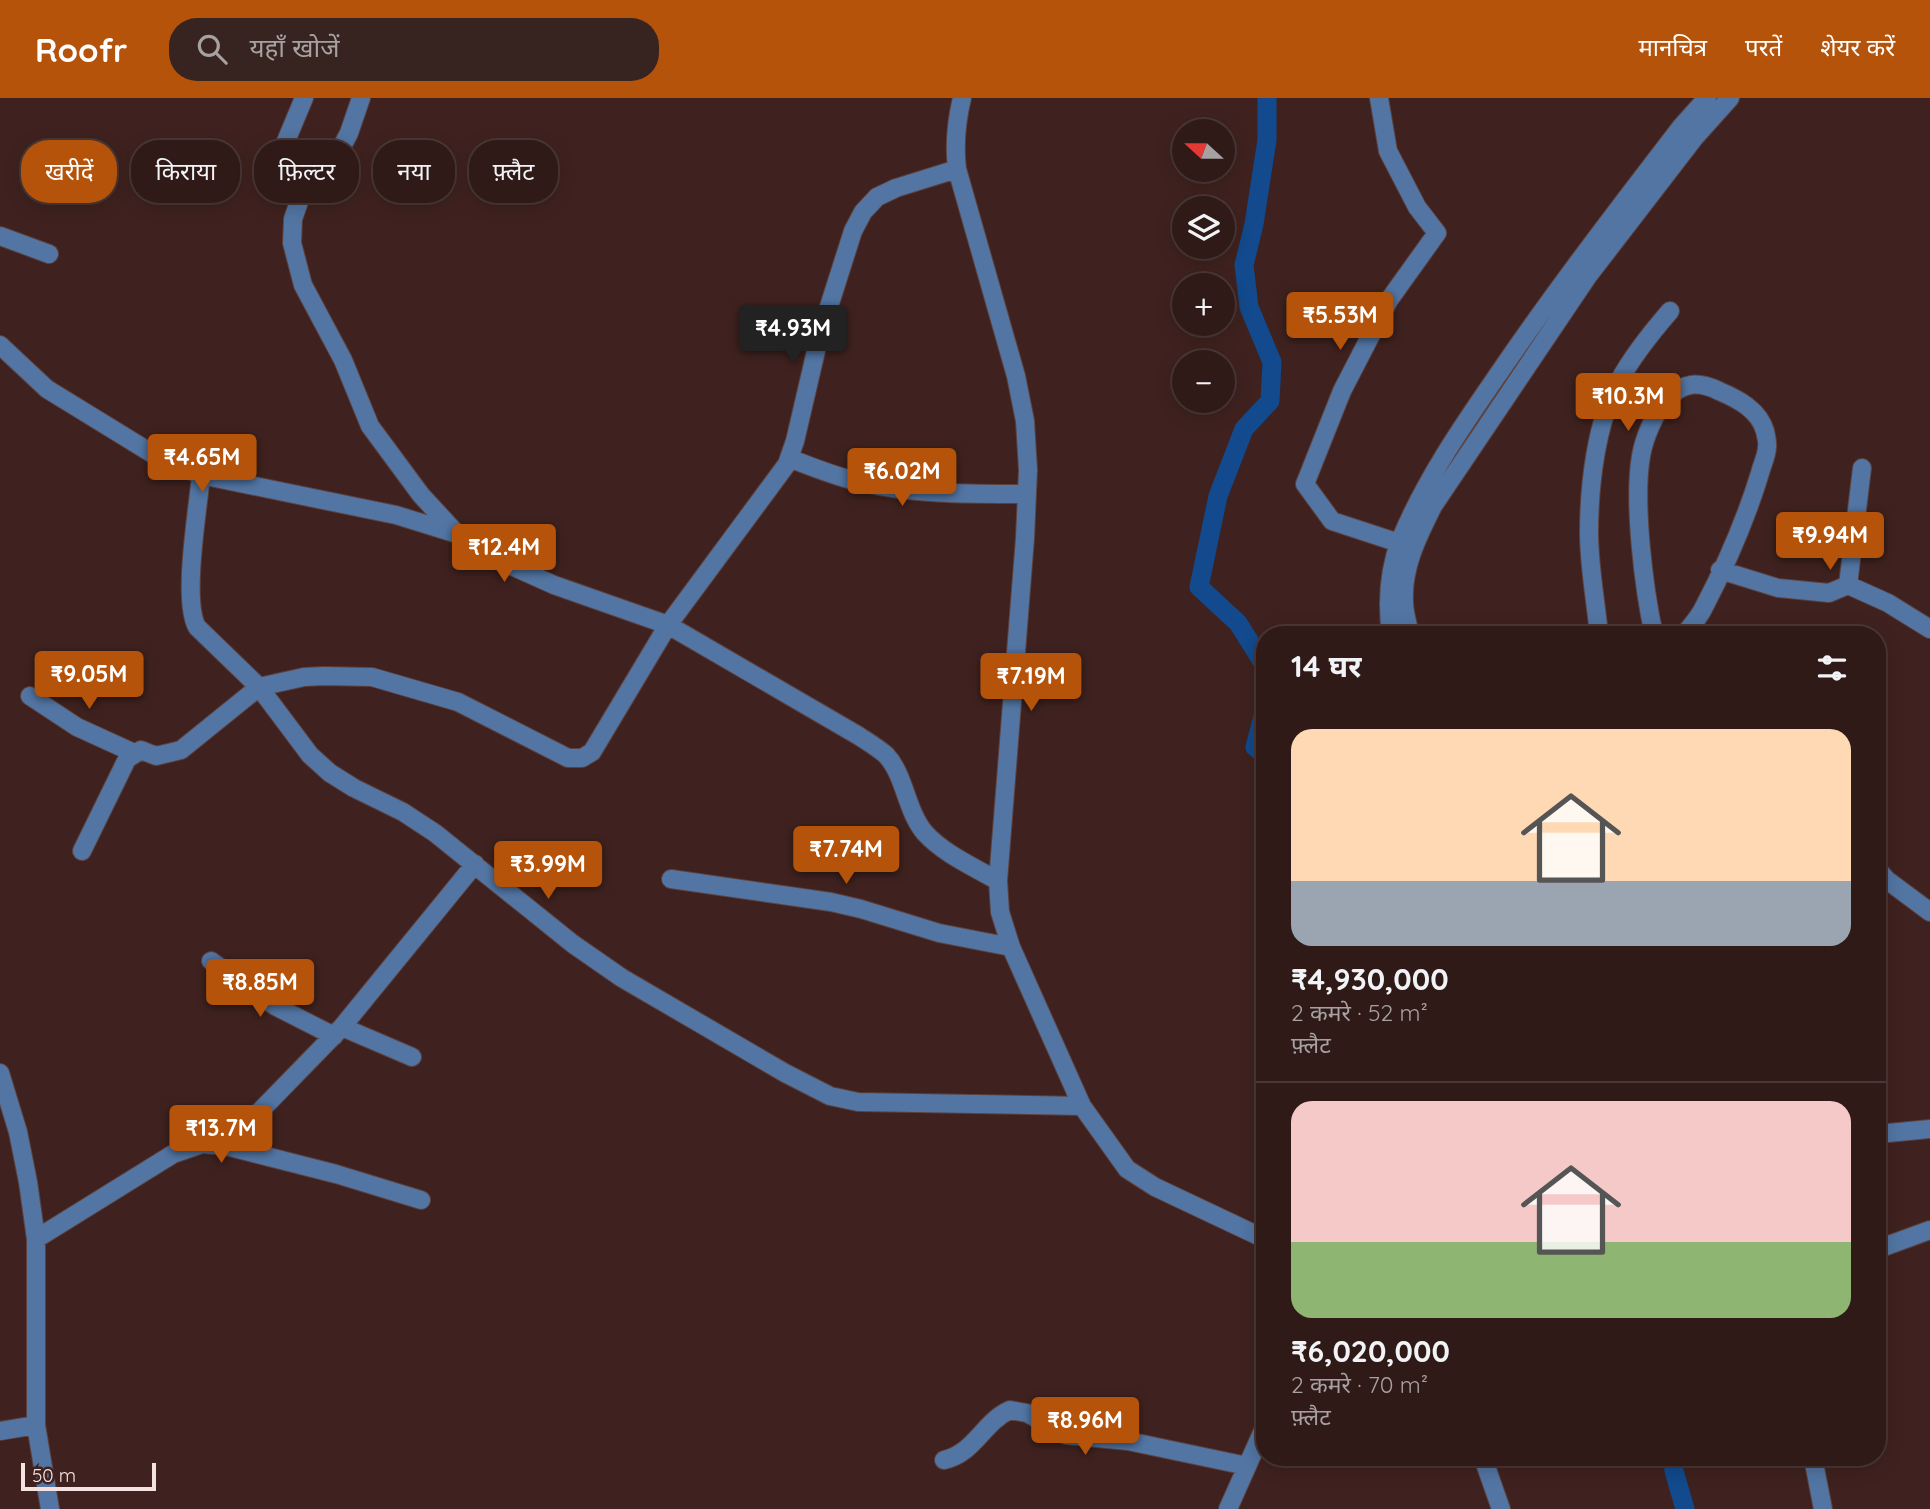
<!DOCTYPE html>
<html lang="hi">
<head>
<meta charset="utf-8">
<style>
  :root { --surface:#2f1a17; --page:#372320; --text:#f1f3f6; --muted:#a7a1a1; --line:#4a3836; --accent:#b45309 }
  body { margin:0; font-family:Quicksand,"Noto Sans Devanagari",sans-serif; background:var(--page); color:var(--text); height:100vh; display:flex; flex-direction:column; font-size:26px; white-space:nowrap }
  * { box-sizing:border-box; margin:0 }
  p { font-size:23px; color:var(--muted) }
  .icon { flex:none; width:38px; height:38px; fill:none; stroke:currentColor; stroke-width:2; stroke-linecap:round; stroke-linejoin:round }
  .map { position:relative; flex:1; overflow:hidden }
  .side { position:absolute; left:1256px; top:528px; width:630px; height:840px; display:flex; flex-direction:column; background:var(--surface); border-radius:28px; box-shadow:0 4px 18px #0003,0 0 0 2px var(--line) }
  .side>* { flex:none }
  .hud { position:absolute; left:21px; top:42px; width:665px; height:63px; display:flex; gap:14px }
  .needle { width:46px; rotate:291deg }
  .buttons { position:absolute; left:1172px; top:21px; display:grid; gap:14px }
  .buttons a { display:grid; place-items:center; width:63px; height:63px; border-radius:50%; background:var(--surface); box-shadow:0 4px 18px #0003,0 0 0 2px var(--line); font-size:35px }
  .scale { position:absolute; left:21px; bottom:18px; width:135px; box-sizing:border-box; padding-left:7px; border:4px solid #f5e1df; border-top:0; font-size:19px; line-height:24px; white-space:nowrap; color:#f5e1df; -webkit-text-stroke:5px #3f221f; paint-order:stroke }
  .price { position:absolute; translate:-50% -60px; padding:0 16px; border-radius:7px; background:var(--accent); color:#fff; font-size:23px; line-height:46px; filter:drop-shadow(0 2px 4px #0008) }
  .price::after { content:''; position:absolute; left:50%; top:42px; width:21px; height:16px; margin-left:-10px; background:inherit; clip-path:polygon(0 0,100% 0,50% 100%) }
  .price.current { background:#222; color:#fff }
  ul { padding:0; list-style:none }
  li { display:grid; align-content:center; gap:14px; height:371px; padding:0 35px }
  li+li { border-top:2px solid var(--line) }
  li span { display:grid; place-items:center; height:217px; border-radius:21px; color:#555 }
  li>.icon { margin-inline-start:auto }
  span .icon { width:126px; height:126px; fill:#fffc; stroke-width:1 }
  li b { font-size:30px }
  h2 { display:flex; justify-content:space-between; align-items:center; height:84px; padding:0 35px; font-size:30px }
  .pill { padding:0 24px; border-radius:28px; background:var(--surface); box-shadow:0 4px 18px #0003,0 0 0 2px var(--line); font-size:24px; line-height:63px }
  .pill.current { background:var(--accent); color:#fff }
  header { display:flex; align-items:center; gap:42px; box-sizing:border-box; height:98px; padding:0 35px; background:var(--accent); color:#fff }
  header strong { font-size:33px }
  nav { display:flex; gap:38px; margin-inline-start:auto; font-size:24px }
  .search { width:490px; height:63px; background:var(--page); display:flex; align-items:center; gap:18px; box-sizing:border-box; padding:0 24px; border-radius:28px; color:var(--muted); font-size:26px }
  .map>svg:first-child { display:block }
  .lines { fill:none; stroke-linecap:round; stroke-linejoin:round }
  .canal { stroke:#124a8d; stroke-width:19 }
  .minor-casing { stroke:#5c413e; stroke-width:20 }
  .minor { stroke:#5275a3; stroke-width:18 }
</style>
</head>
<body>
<header>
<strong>Roofr</strong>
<div class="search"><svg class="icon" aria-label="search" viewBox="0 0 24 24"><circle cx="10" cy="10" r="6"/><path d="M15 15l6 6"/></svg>यहाँ खोजें</div>
<nav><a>मानचित्र</a><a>परतें</a><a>शेयर करें</a></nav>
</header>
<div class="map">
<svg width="1930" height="1411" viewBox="0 0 1930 1411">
  <rect width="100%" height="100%" fill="#3f221f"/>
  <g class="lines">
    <path class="canal" d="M1265,568L1238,525L1199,489L1218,398L1244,331L1270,303L1272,264L1249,209L1244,167L1254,126L1267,42V0
      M1265,576V611L1255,649L1265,657
      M1673,1360L1674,1373L1685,1411"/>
    <defs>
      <path id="minor" d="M361,0L349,35L337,58L301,98L293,121L292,145L303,187L343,262L370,328L421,397L457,436L494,460L554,487L668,527L859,638C868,644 878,650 886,657C905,677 906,713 925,735C944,756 974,769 998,783
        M962,0C956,25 954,46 957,71L1016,278L1025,323L1028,372L1025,440L998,783L1000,814L1011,849L1082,1008L1127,1071L1155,1089L1265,1141
        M1379,0L1388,53L1417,109L1437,135L1389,202L1342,293L1305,386L1332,423L1399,445
        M276,67L304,0
        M0,138L49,156
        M0,247L47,291L161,361L201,377L396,417L457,436
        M789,360C812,369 836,379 860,384C915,397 971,396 1027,396
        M201,377C198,411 182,502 197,529L259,589L310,657L330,675L354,690L403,714L435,735L573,846L622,880L785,975L830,998L858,1004L1082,1008
        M1720,472L1778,490L1829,495L1848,487L1862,370
        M1848,487L1888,505L1930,531
        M1391,537C1387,506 1389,472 1400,443C1424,384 1461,330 1497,278C1555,193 1618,111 1681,29L1707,0
        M1410,537C1408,526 1404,515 1404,504C1402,469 1418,438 1433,408L1588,178L1695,39L1730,0
        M1599,537C1596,504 1589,469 1589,435C1589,388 1596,324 1619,283C1633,257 1651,235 1670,213
        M1654,537C1644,492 1633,404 1641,358C1644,340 1655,314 1667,301C1683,284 1698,283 1719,293C1738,301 1759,312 1765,333C1766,338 1768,345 1767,349C1767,357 1762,367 1760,375C1746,421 1725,469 1703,511C1698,521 1690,529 1684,537
        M30,598L77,629L134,655
        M1878,622V637
        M82,753L127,661L141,652L156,658L181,652L259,589L304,579L324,578L372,579L458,604L568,660H582L592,654L668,527L787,366L795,343L819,240L853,133L863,114L877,99L896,90L957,71
        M1878,772L1887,782L1930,814
        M671,781L831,804L861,811L939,835L1011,849
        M211,863L275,908L334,938
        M342,929L412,959
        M0,975L18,1034L28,1084L36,1141V1327L50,1411
        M1878,1036L1930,1031
        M226,1048L342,929L475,766
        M36,1141L173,1056L202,1046L226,1048L336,1076L421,1102
        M1878,1151L1930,1132
        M0,1333L36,1327
        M1483,1360L1501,1411
        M1813,1360L1823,1411
        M944,1362C975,1355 983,1324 1010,1312L1027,1315L1066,1337L1128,1343L1247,1368
        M1228,1411L1265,1328"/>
    </defs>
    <use href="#minor" class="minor-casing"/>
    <use href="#minor" class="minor"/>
  </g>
</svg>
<div class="buttons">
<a><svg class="needle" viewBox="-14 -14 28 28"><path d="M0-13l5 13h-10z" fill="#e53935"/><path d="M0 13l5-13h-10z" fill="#a7a1a1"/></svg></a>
<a><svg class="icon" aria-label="layers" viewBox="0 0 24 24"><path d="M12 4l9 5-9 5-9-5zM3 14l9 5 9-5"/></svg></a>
<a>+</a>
<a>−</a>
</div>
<div class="scale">50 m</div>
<b class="price" style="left:1340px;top:254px">₹5.53M</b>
<b class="price current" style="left:793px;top:267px">₹4.93M</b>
<b class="price" style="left:1628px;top:335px">₹10.3M</b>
<b class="price" style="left:202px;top:396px">₹4.65M</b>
<b class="price" style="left:902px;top:410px">₹6.02M</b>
<b class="price" style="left:1830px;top:474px">₹9.94M</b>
<b class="price" style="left:504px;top:486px">₹12.4M</b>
<b class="price" style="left:89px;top:613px">₹9.05M</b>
<b class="price" style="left:1031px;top:615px">₹7.19M</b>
<b class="price" style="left:846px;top:788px">₹7.74M</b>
<b class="price" style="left:548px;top:803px">₹3.99M</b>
<b class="price" style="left:260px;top:921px">₹8.85M</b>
<b class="price" style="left:221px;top:1067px">₹13.7M</b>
<b class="price" style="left:1085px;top:1359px">₹8.96M</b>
<div class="hud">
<a class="pill current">खरीदें</a>
<a class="pill">किराया</a>
<a class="pill">फ़िल्टर</a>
<a class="pill">नया</a>
<a class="pill">फ़्लैट</a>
</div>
<section class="side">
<h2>14 घर<svg class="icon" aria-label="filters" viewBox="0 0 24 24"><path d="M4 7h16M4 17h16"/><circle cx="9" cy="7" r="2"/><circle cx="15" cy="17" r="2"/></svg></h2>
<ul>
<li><span style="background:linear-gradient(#ffd9b3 70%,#9aa5b1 0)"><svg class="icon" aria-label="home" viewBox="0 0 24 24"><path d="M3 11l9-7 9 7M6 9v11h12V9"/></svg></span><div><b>₹4,930,000</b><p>2 कमरे · 52 m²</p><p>फ़्लैट</p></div></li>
<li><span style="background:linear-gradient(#f6c9c9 65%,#8fb573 0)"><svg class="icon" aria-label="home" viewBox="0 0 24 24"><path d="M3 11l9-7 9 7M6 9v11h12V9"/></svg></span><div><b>₹6,020,000</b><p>2 कमरे · 70 m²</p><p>फ़्लैट</p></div></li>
</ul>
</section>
</div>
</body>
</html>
